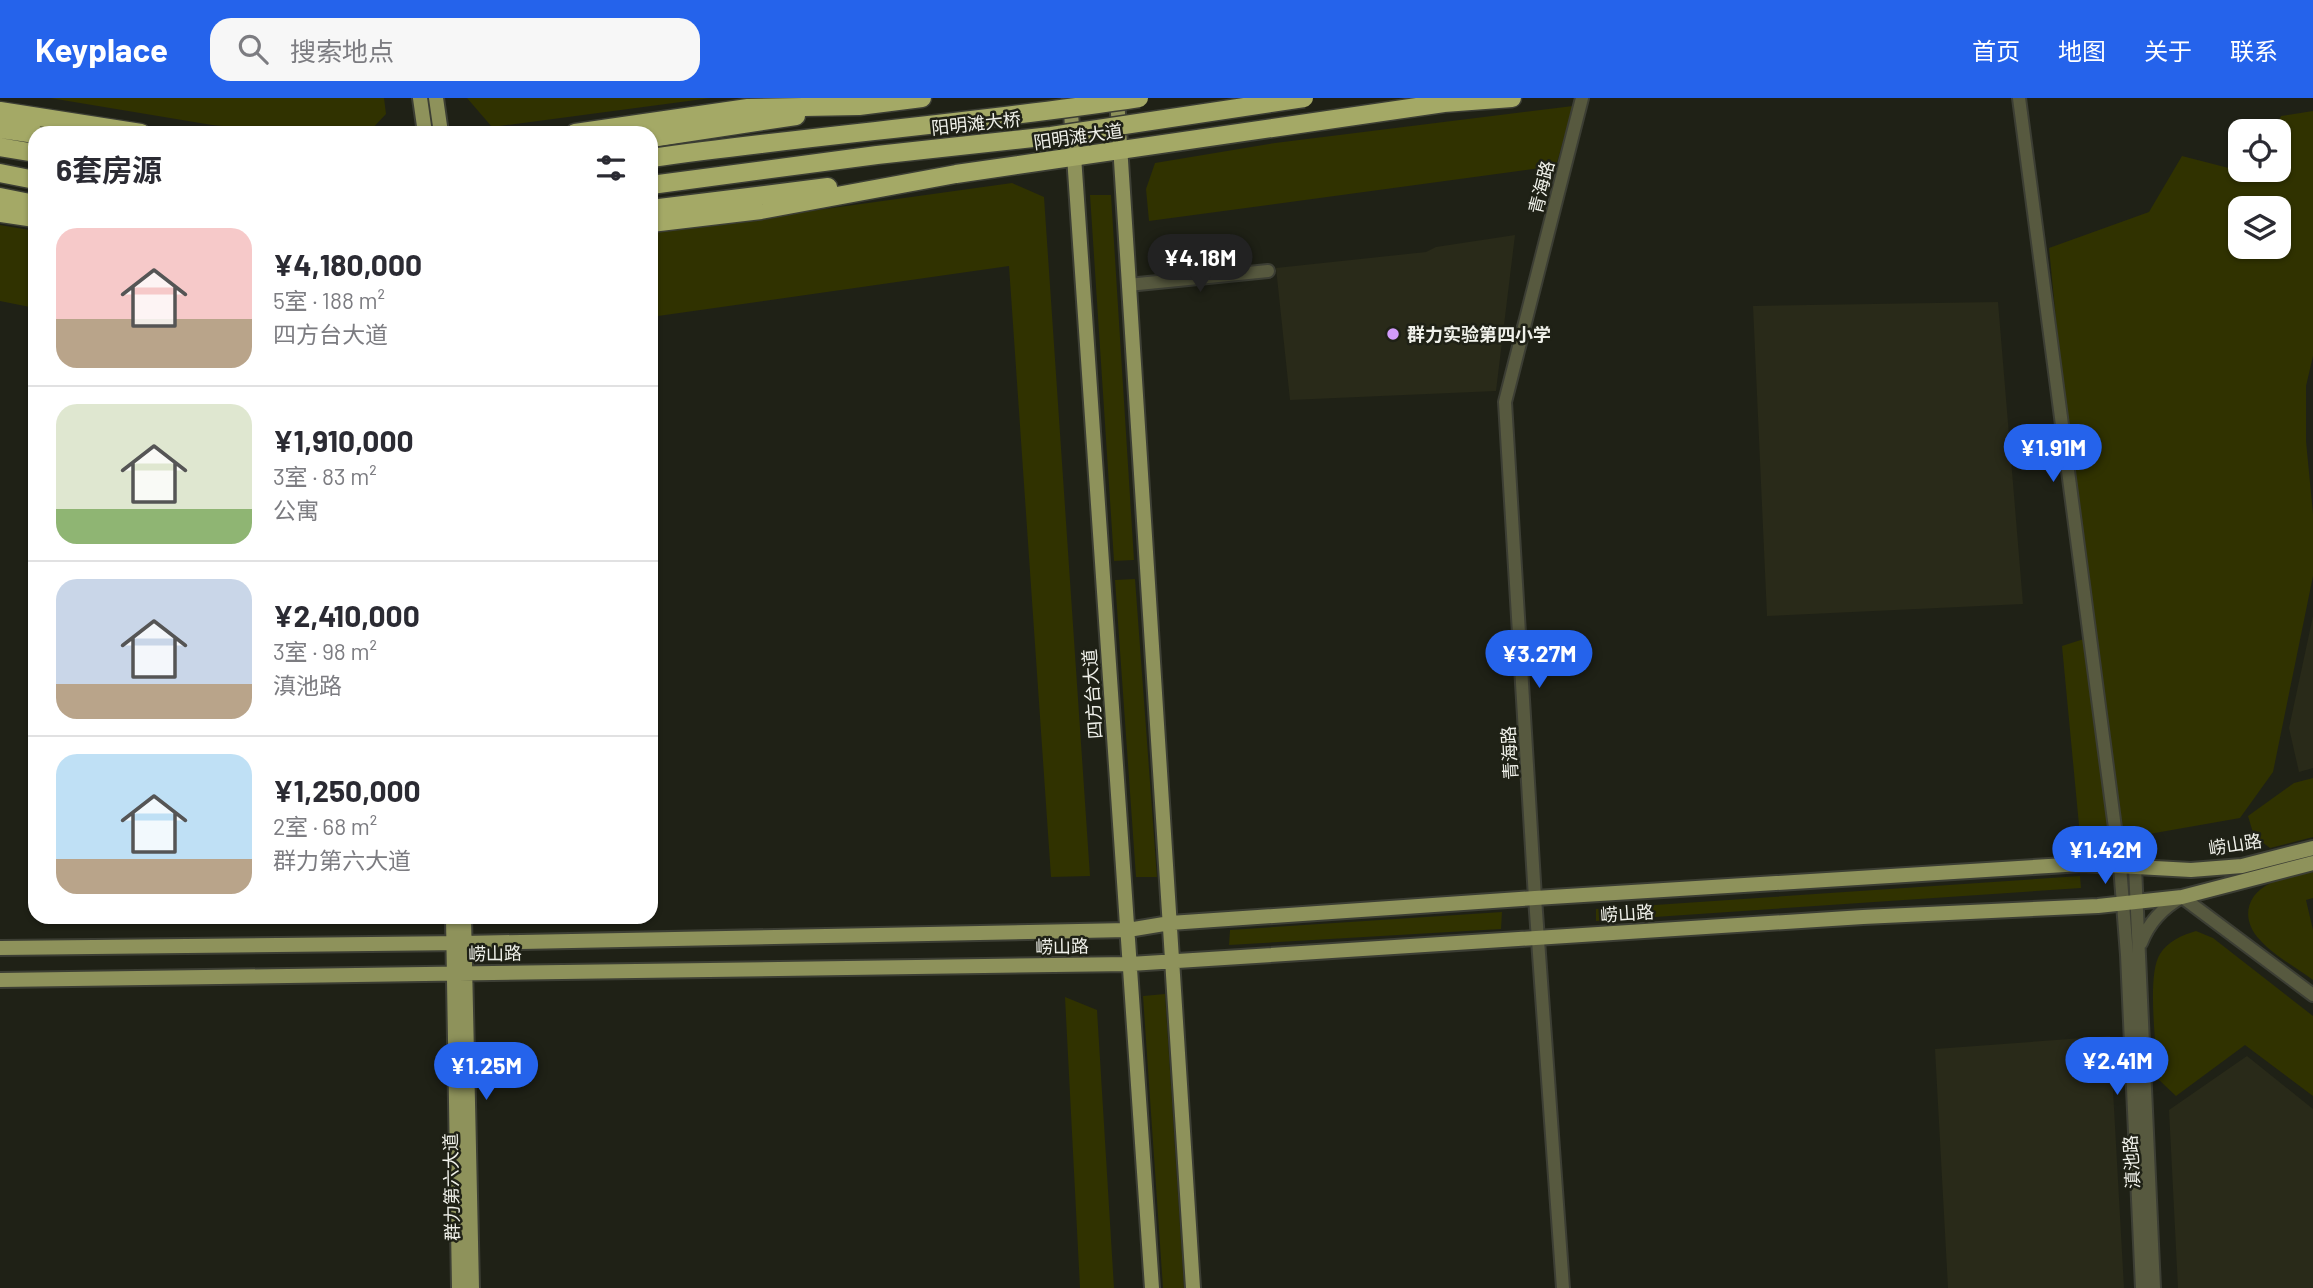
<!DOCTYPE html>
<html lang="zh">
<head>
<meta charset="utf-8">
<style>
  :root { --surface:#fff; --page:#f7f7f7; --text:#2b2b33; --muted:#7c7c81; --line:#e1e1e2; --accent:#2563eb }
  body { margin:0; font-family:Barlow,"Noto Sans SC",sans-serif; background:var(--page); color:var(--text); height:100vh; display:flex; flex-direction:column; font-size:26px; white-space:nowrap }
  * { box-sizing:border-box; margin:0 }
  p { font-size:23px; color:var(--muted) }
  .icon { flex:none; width:38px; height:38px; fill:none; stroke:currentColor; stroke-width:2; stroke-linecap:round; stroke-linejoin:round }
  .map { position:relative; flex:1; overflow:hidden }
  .drawer { position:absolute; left:28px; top:28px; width:630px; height:798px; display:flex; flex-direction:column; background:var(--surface); border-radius:21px; box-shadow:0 2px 5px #0004 }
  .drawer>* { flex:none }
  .fabs { position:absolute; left:2228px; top:21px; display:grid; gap:14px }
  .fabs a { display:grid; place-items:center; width:63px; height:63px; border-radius:14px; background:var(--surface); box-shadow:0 2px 5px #0004; font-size:35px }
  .price { position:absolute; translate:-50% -60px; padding:0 16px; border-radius:24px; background:var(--accent); color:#fff; font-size:23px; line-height:46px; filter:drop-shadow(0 2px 4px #0008) }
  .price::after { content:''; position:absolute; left:50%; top:42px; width:21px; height:16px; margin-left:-10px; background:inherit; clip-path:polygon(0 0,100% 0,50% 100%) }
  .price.current { background:#222; color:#fff }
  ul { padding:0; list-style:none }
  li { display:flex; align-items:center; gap:21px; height:175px; padding:0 28px }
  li+li { border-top:2px solid var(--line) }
  li span { display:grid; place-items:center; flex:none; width:196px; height:140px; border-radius:21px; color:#555 }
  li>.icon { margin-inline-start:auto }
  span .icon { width:84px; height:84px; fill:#fffc; stroke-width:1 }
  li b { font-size:30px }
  h2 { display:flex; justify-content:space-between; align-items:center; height:84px; padding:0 28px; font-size:30px }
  header { display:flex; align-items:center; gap:42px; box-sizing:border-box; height:98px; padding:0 35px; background:var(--accent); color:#fff }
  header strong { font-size:33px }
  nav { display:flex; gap:38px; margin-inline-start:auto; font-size:24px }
  .search { width:490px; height:63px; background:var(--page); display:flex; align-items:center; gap:18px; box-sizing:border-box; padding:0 24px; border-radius:21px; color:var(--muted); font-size:26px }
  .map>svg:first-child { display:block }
  .built { fill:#292a19 }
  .green { fill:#303200; fill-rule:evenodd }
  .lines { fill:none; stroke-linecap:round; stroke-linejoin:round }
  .minor-casing { stroke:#3c3e34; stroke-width:16 }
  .major-casing { stroke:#3c3e34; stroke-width:18 }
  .highway-casing { stroke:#3c3e34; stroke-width:21 }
  .minor { stroke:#57593f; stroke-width:12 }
  .major { stroke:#8e925b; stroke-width:14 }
  .highway { stroke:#a4a966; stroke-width:18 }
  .highway-bridge-casing { stroke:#3c3e34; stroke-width:21; stroke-linecap:butt }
  .highway-bridge { stroke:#a4a966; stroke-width:18 }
  .poi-dot { fill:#d39cfc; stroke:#1f2116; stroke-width:2.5 }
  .labels { text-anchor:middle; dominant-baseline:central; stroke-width:5; stroke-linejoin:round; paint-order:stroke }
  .street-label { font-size:18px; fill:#f0f1ea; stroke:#1f2116 }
  .poi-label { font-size:18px; font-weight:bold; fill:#f0f1ea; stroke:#1f2116; text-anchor:start }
</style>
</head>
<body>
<header>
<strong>Keyplace</strong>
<div class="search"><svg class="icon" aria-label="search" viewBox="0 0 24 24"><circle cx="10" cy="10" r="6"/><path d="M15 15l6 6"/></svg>搜索地点</div>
<nav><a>首页</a><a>地图</a><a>关于</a><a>联系</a></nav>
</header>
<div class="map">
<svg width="2313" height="1190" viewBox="0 0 2313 1190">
  <rect width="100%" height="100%" fill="#1f2116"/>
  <path class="built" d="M1515,137L1496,293L1290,302L1276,170L1426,154L1436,149Z
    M1998,204L2023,506L1767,518L1753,208Z
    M2313,518V670L2299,674L2289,630Z
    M2110,938L2124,1190H1948L1935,951Z
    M2247,958L2313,1011V1190H2178L2169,1012Z"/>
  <path class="green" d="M50,0H384L386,16L368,35H301L212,27Z
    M467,0H711L492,29Z
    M1573,8L1556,68L1149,123L1146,91L1155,65L1275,45Z
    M2313,13V258L2306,288V343L2313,416V478L2273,674L2240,720L2081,748L2062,548L2087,540L2049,150L2149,114L2182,58L2252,76L2254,72H2278V33H2274L2281,18ZM2240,110H2278V149H2240Z
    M1012,85L1044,99L1090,778L1051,779L1009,168L651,219V135Z
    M1090,97H1111L1134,462L1114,463Z
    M0,127L35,133V210L0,203Z
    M1135,481L1157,779H1136L1115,482Z
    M2313,680V739L2270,750L2254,738L2248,718L2294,685Z
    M2313,774V800L2306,802L2313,832V882C2297,870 2273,857 2260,842C2241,822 2245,797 2271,785C2283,779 2300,777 2313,774Z
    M2080,778L2081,790L1596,823V811Z
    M1502,814L1501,831L1229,847L1230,832Z
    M2196,833L2213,840L2313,918V998L2245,947L2176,998L2158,981C2157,954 2146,877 2160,856C2167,844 2182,837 2196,833Z
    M1165,896L1184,1190H1163L1143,898Z
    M1065,899L1097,912L1114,1190H1080Z"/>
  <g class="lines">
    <defs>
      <path id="minor" d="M2019,0L2120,768L2127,857L2142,1190
        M1128,187L1268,173
        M2135,769L2154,1190
        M2141,845C2149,824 2162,810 2182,799L2313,897
        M1563,1190L1535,800L1505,304L1582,0"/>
      <path id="major" d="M420,0L425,35
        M436,0L441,35
        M1070,0L1152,1190
        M1117,0L1193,1190
        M453,819L459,1190
        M464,819L472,1190
        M0,850L464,845L1128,832L1170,825L1535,800L2082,766L2191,772L2242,768L2313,750
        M0,882L1130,866L1863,819L2098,808L2182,799L2313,765"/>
      <path id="highway" d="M0,13L141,35
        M0,31L35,36
        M575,35L748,10L859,8L922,0
        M651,40L796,18
        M0,49L35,55
        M0,75L35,82
        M0,99L35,106
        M651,111L828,89
        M0,115L35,120
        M651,125L761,112L956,76L1444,5L1512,0"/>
    </defs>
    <use href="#minor" class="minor-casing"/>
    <use href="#major" class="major-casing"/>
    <use href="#highway" class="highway-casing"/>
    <use href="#minor" class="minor"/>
    <use href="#major" class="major"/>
    <use href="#highway" class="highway"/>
    <defs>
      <path id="highway-bridge" d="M651,60C814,37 977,25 1139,0
        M651,87L877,57L1051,38L1304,0"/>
    </defs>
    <use href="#highway-bridge" class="highway-bridge-casing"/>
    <use href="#highway-bridge" class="highway-bridge"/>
  </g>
  <circle class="poi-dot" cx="1393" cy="236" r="7"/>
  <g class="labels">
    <g class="street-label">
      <text transform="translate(976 25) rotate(-6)">阳明滩大桥</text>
      <text transform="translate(1078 38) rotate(-8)">阳明滩大道</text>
      <text transform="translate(1541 89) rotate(-76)">青海路</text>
      <text transform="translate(1092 596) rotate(-94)">四方台大道</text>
      <text transform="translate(1509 655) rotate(-93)">青海路</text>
      <text transform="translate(2235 746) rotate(-9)">崂山路</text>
      <text transform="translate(1627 815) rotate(-4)">崂山路</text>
      <text transform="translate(1062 848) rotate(-1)">崂山路</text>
      <text transform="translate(495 855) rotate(-1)">崂山路</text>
      <text transform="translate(2131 1064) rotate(-93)">滇池路</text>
      <text transform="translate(451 1089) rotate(-91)">群力第六大道</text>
    </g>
    <g class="poi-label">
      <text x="1407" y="236">群力实验第四小学</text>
    </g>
  </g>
</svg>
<div class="fabs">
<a><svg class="icon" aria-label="locate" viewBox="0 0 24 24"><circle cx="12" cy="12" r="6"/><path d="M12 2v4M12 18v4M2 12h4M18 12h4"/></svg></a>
<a><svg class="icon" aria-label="layers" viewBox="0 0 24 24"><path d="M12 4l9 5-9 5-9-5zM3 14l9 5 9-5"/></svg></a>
</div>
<b class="price current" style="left:1200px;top:196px">¥4.18M</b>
<b class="price" style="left:2053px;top:386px">¥1.91M</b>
<b class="price" style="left:1539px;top:592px">¥3.27M</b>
<b class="price" style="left:2105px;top:788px">¥1.42M</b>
<b class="price" style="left:2117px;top:999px">¥2.41M</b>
<b class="price" style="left:486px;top:1004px">¥1.25M</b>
<section class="drawer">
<h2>6套房源<svg class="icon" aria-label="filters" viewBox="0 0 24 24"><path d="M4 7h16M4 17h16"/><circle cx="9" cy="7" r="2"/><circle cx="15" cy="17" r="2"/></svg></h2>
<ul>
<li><span style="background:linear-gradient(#f6c9c9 65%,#b9a48a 0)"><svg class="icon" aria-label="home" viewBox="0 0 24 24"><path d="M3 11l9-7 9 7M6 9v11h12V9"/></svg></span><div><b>¥4,180,000</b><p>5室 · 188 m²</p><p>四方台大道</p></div></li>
<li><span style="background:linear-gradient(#dfe7d0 75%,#8fb573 0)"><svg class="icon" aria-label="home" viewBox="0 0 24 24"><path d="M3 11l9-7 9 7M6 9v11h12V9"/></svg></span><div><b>¥1,910,000</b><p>3室 · 83 m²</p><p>公寓</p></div></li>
<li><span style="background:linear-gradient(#c9d6e8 75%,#b9a48a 0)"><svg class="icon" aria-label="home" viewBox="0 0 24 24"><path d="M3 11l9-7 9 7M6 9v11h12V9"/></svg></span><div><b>¥2,410,000</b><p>3室 · 98 m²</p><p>滇池路</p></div></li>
<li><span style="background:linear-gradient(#bfe0f5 75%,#b9a48a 0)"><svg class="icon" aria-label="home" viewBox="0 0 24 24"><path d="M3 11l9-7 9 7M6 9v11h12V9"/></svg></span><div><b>¥1,250,000</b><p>2室 · 68 m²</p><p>群力第六大道</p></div></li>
</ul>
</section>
</div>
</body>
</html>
